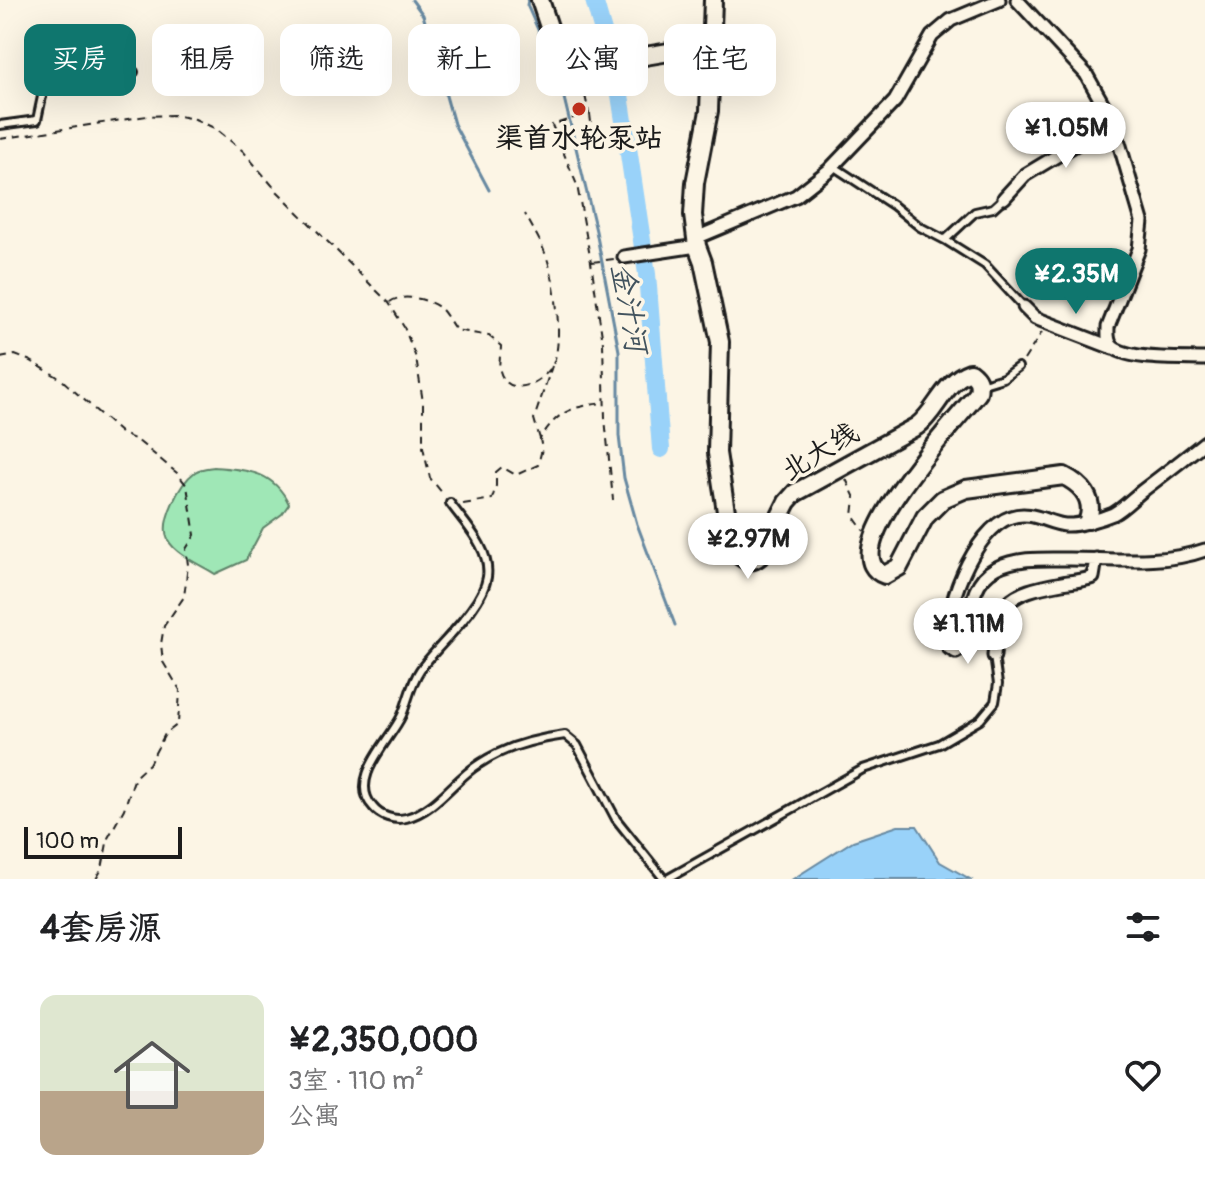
<!DOCTYPE html>
<html lang="zh">
<head>
<meta charset="utf-8">
<style>
  :root { --surface:#fff; --page:#f2f2f2; --text:#202124; --muted:#757577; --line:#e0e0e0; --accent:#0f766e }
  body { margin:0; font-family:Pangolin,"LXGW WenKai TC",sans-serif; background:var(--page); color:var(--text); height:100vh; display:flex; flex-direction:column; font-size:30px; white-space:nowrap }
  * { box-sizing:border-box; margin:0 }
  p { font-size:26px; color:var(--muted) }
  .icon { flex:none; width:44px; height:44px; fill:none; stroke:currentColor; stroke-width:2; stroke-linecap:round; stroke-linejoin:round }
  .map { position:relative; height:879px; overflow:hidden }
  .panel { display:flex; flex-direction:column; background:var(--surface); flex:1 }
  .panel>* { flex:none }
  .guide { position:absolute; left:24px; top:24px; width:800px; height:72px; display:flex; gap:16px }
  .scale { position:absolute; left:24px; bottom:20px; width:158px; box-sizing:border-box; padding-left:8px; border:4px solid #1c1c1c; border-top:0; font-size:22px; line-height:28px; white-space:nowrap; color:#1c1c1c; -webkit-text-stroke:6px #fcf5e5; paint-order:stroke }
  .price { position:absolute; translate:-50% -68px; padding:0 18px; border-radius:28px; background:#fff; color:#222; font-size:26px; line-height:52px; filter:drop-shadow(0 2px 4px #0008) }
  .price::after { content:''; position:absolute; left:50%; top:48px; width:24px; height:18px; margin-left:-12px; background:inherit; clip-path:polygon(0 0,100% 0,50% 100%) }
  .price.selected { background:var(--accent); color:#fff }
  ul { padding:0; list-style:none }
  li { display:flex; align-items:center; gap:24px; height:200px; padding:0 40px }
  li+li { border-top:2px solid var(--line) }
  li span { display:grid; place-items:center; flex:none; width:224px; height:160px; border-radius:16px; color:#555 }
  li>.icon { margin-inline-start:auto }
  span .icon { width:96px; height:96px; fill:#fffc; stroke-width:1 }
  li b { font-size:34px }
  h2 { display:flex; justify-content:space-between; align-items:center; height:96px; padding:0 40px; font-size:34px }
  .pill { padding:0 28px; border-radius:16px; background:var(--surface); box-shadow:0 8px 32px #0002; font-size:28px; line-height:72px }
  .pill.selected { background:var(--accent); color:#fff }
  .map>svg:first-child { display:block }
  .green { fill:#9fe7b6; stroke:#5e8269; stroke-width:2 }
  .water { fill:#99d2f9; stroke:#6789a1; stroke-width:2 }
  .lines { fill:none; stroke-linecap:round; stroke-linejoin:round }
  .stream { stroke:#6789a1; stroke-width:3 }
  .river { stroke:#99d2f9; stroke-width:18 }
  .lane-casing { stroke:#1c1c1c; stroke-width:12 }
  .street-casing { stroke:#1c1c1c; stroke-width:17 }
  .secondary-casing { stroke:#1c1c1c; stroke-width:22 }
  .path { stroke:#1c1c1c; stroke-width:2; stroke-dasharray:8 6; stroke-linecap:butt }
  .lane { stroke:#fcf5e5; stroke-width:6 }
  .street { stroke:#fcf5e5; stroke-width:11 }
  .secondary { stroke:#fcf5e5; stroke-width:16 }
  .poi-dot { fill:#c8321e; stroke:#fcf5e5; stroke-width:3 }
  .labels { text-anchor:middle; dominant-baseline:central; stroke-width:7; stroke-linejoin:round; paint-order:stroke }
  .poi-label { font-size:28px; font-weight:bold; fill:#1c1c1c; stroke:#fcf5e5 }
  .street-label { font-size:28px; fill:#1c1c1c; stroke:#fcf5e5 }
  .water-label { font-size:30px; font-style:italic; fill:#42535e; stroke:#fcf5e5 }
</style>
</head>
<body>
<div class="map">
<svg width="1205" height="879" viewBox="0 0 1205 879">
  <rect width="100%" height="100%" fill="#fcf5e5"/>
  <filter id="ink" filterUnits="userSpaceOnUse"><feTurbulence type="fractalNoise" baseFrequency=".0125" numOctaves="2"/><feDisplacementMap in="SourceGraphic" scale="16" xChannelSelector="R" yChannelSelector="G"/><feConvolveMatrix kernelMatrix="1 2 1 2 8 2 1 2 1" color-interpolation-filters="sRGB"/></filter>
  <g filter="url(#ink)">
    <path class="green" d="M214,467C246,470 273,470 289,504L282,514L263,528L246,560L215,574C201,565 176,555 168,540C159,522 180,483 195,472C201,468 207,468 214,467Z"/>
    <path class="water" d="M898,826H917L940,862L970,879H793L853,841Z"/>
    <g class="lines">
      <path class="stream" d="M412,0L423,15L454,124L489,190
        M528,0L527,5L539,32L543,58L564,98L596,231L619,351V436L624,478L637,524L675,625"/>
      <path class="river" d="M594,0L619,88L647,274L661,449"/>
      <defs>
        <path id="lane" d="M0,125L37,120L44,87L134,72
          M833,166L894,206L920,227L945,240L985,265L1024,307
          M945,240L975,212L993,208L1004,198
          M980,385L1003,378L1018,367
          M450,503C465,524 491,549 487,577C483,607 437,646 420,670C411,683 408,701 402,715C391,740 347,779 373,807C380,816 394,821 406,818C437,810 453,780 479,764C504,747 535,739 565,735L577,745L616,819L664,879
          M667,879L863,769L939,744L980,720L995,702L998,684L994,656"/>
        <path id="street" d="M1017,0L1086,74L1113,122L1142,221L1139,249L1108,327C1108,334 1107,339 1111,345C1124,361 1184,358 1205,359
          M1004,198L1025,175L1113,122
          M696,238L796,196L829,170L895,101L932,36L951,20L999,0
          M624,257L697,246
          M1024,307L1035,318L1113,348
          M1205,442C1184,459 1163,475 1142,491C1133,498 1123,509 1113,514C1101,519 1078,526 1065,525C1047,523 1031,510 1011,517C974,529 941,612 949,648L956,652C979,641 958,588 996,568C1018,557 1045,559 1069,559C1113,559 1163,565 1205,550
          M994,656C997,601 1007,593 1062,583C1073,581 1083,581 1093,577L1096,559"/>
        <path id="secondary" d="M540,0L552,36L579,67L693,48H712
          M713,0L709,111L695,183L693,215L697,246L703,262L720,342L717,453L731,544C738,555 747,567 760,556L787,502L795,493L917,426C937,411 944,381 970,372C978,378 980,383 978,393C961,416 827,555 885,575L899,567L925,517L943,499L966,489L1064,476C1082,485 1095,499 1088,520"/>
      </defs>
      <use href="#lane" class="lane-casing"/>
      <use href="#street" class="street-casing"/>
      <use href="#secondary" class="secondary-casing"/>
      <path class="path" d="M582,82L589,113L552,125L577,185L591,262L603,343L605,418L613,500
        M590,114L592,131L590,137
        M0,139L147,116L173,115L195,119L216,129L243,151L277,191L389,303L404,327L416,358L423,402V447L430,478L444,495
        M592,262L614,259
        M390,302C401,293 429,299 440,308C446,313 451,324 456,330L489,336L501,346C501,353 498,364 500,371C508,400 544,383 553,364C564,341 555,276 545,253C540,240 532,227 525,214
        M0,358L15,355L31,361L61,379L122,434L137,440L177,473L187,486L195,535L186,549L188,565L184,597L164,626L161,644L163,662L180,690L178,724L165,734L149,764L135,777L124,809L108,838L102,869L96,879
        M1024,360L1042,332
        M540,439L534,419L552,366
        M846,479L855,498L853,516L864,531
        M463,504L492,499L496,486V472L502,467L516,475L538,465L542,449L540,439C557,411 573,406 605,403"/>
      <use href="#lane" class="lane"/>
      <use href="#street" class="street"/>
      <use href="#secondary" class="secondary"/>
    </g>
  </g>
  <circle class="poi-dot" cx="579" cy="109" r="8"/>
  <g class="labels">
    <g class="poi-label">
      <text x="579" y="138">渠首水轮泵站</text>
    </g>
    <g class="street-label">
      <text transform="translate(820 452) rotate(-31)">北大线</text>
    </g>
    <g class="water-label">
      <text transform="translate(629 308) rotate(80)">金汁河</text>
    </g>
  </g>
</svg>
<div class="scale">100 m</div>
<b class="price" style="left:1066px;top:170px">¥1.05M</b>
<b class="price selected" style="left:1076px;top:316px">¥2.35M</b>
<b class="price" style="left:748px;top:581px">¥2.97M</b>
<b class="price" style="left:968px;top:666px">¥1.11M</b>
<div class="guide">
<a class="pill selected">买房</a>
<a class="pill">租房</a>
<a class="pill">筛选</a>
<a class="pill">新上</a>
<a class="pill">公寓</a>
<a class="pill">住宅</a>
</div>
</div>
<section class="panel">
<h2>4套房源<svg class="icon" aria-label="filters" viewBox="0 0 24 24"><path d="M4 7h16M4 17h16"/><circle cx="9" cy="7" r="2"/><circle cx="15" cy="17" r="2"/></svg></h2>
<ul>
<li><span style="background:linear-gradient(#dfe7d0 60%,#b9a48a 0)"><svg class="icon" aria-label="home" viewBox="0 0 24 24"><path d="M3 11l9-7 9 7M6 9v11h12V9"/></svg></span><div><b>¥2,350,000</b><p>3室 · 110 m²</p><p>公寓</p></div><svg class="icon" aria-label="heart" viewBox="0 0 24 24"><path d="M12 20l-8-8c-3-5 5-10 8-4 3-6 11-1 8 4z"/></svg></li>
</ul>
</section>
</body>
</html>
